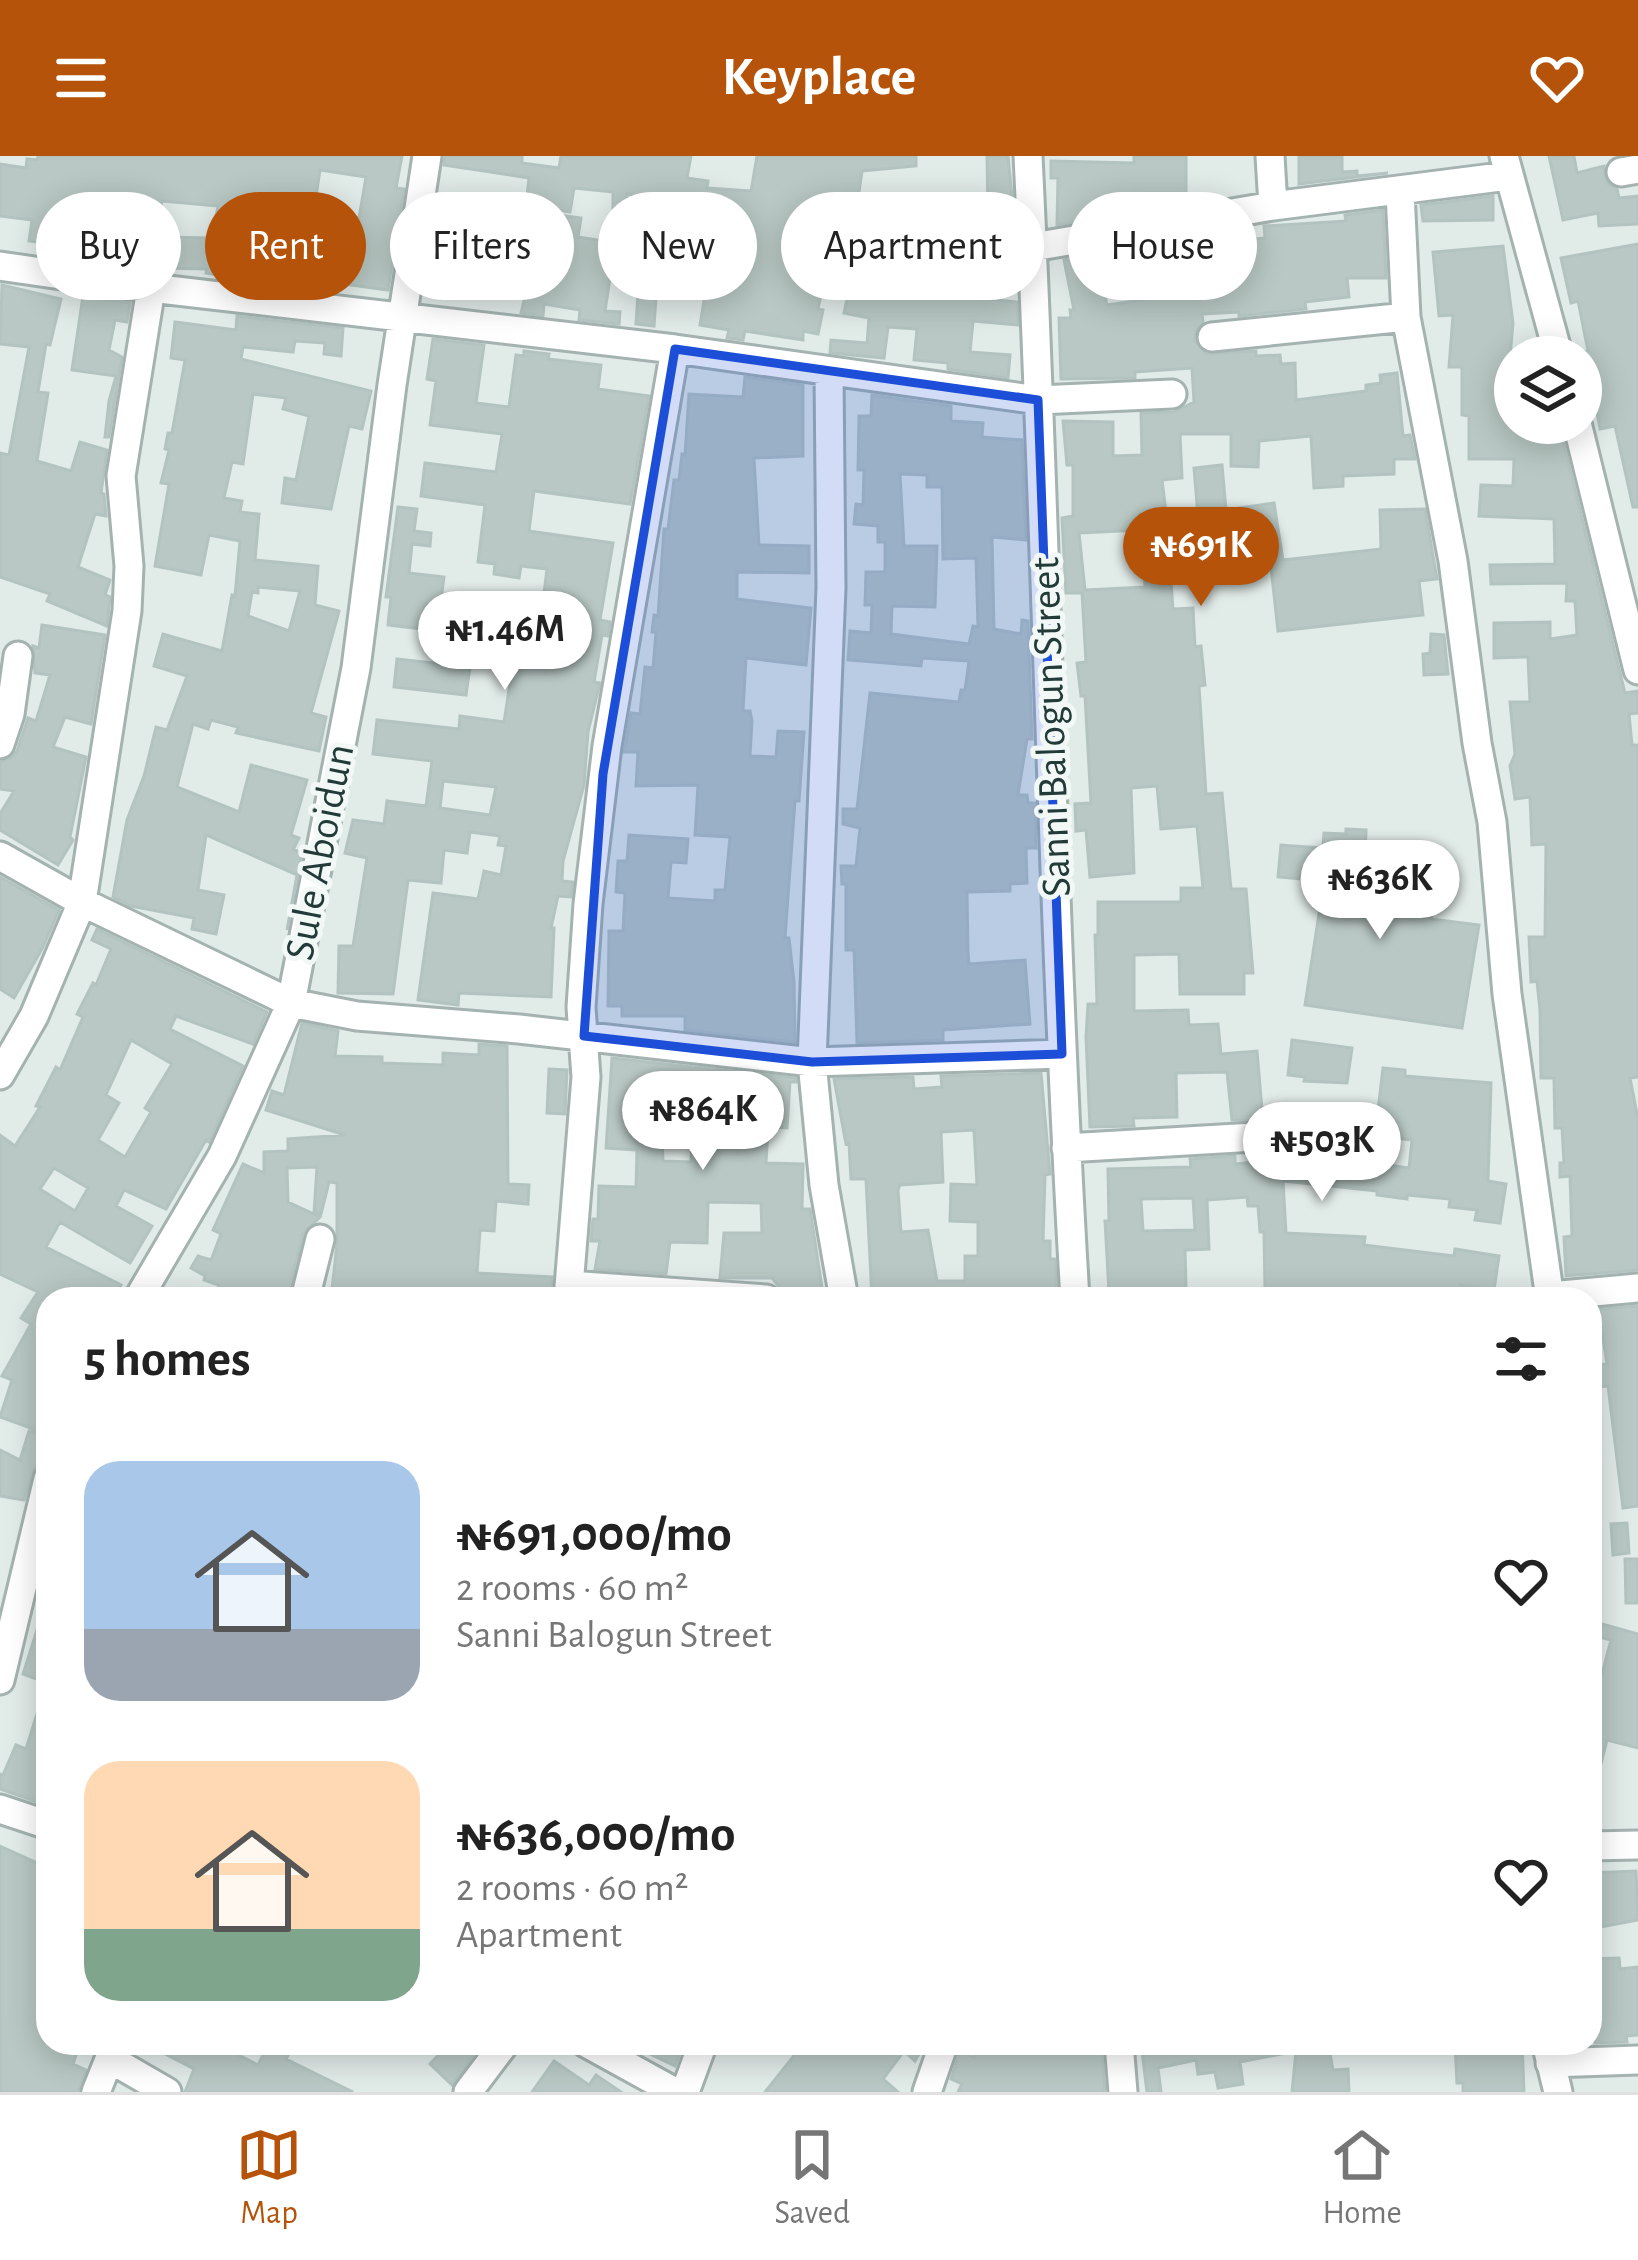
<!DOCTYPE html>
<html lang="en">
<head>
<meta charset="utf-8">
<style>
  :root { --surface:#fff; --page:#f2f2f2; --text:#222; --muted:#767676; --line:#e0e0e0; --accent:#b45309 }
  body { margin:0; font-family:"Alegreya Sans",sans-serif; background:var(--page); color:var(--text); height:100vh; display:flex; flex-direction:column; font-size:45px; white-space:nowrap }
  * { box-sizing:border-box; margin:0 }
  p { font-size:39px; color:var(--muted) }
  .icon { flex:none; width:66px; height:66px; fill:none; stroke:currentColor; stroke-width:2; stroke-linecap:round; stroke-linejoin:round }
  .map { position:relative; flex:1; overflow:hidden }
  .panel { position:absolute; left:36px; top:1131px; width:1566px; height:768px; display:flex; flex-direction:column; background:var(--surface); border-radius:36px; box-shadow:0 6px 30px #0003 }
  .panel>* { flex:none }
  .banner { position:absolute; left:36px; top:36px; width:1566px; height:108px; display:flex; gap:24px }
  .buttons { position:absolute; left:1494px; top:180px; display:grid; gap:24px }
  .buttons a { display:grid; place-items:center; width:108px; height:108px; border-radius:50%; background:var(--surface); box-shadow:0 6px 30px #0003; font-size:60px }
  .price { position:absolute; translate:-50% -102px; padding:0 27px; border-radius:42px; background:#fff; color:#222; font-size:39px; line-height:78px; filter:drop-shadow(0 3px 6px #0008) }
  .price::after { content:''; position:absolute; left:50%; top:72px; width:36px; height:27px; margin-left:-18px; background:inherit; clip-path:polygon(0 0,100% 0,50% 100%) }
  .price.current { background:var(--accent); color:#fff }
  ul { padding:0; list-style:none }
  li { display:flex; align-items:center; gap:36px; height:300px; padding:0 48px }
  li span { display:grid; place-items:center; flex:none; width:336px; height:240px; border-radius:36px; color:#555 }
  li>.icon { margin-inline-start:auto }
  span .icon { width:144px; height:144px; fill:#fffc; stroke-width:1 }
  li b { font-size:51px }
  h2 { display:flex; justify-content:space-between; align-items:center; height:144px; padding:0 48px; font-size:51px }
  .tag { padding:0 42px; border-radius:54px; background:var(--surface); box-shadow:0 6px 30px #0003; font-size:42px; line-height:108px }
  .tag.current { background:var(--accent); color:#fff }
  header { display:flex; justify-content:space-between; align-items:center; height:156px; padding:0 48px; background:var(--accent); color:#fff; font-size:54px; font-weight:700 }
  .tabs { display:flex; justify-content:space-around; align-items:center; height:168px; border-top:3px solid var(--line); background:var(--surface); font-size:33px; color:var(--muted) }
  .tabs a { display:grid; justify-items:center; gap:6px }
  .tabs .current { color:var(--accent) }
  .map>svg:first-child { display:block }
  .building { fill:#b9c8c4; stroke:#b3c4c0; stroke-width:3; fill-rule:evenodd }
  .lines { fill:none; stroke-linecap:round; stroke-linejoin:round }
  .minor-casing { stroke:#a4b3b0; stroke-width:33 }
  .minor { stroke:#fff; stroke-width:27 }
  .marked { fill:#1d4ed8; fill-opacity:0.2; stroke:#1d4ed8; stroke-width:9; stroke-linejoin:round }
  .labels { text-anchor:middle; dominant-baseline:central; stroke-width:10; stroke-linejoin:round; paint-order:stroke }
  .street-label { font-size:42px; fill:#223b38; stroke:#f1f8f5 }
</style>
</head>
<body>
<header><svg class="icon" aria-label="menu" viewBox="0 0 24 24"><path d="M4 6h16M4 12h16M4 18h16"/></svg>Keyplace<svg class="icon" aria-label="heart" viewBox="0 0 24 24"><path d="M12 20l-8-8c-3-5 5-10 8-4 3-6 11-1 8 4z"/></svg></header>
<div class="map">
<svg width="1638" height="1936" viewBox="0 0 1638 1936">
  <rect width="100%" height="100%" fill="#e1ebe8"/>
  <path class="building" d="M38,0H402L396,32L404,33L388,134L292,121V130L266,127V116L236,112L234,122L206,117L207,113L160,112L161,81L212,82L218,50L162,45L159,58L112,49L108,76L95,74L92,101L61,97L62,89L29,85L32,64L0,60V8L26,12L27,3L37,4ZM320,14L366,21L359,62L314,54Z
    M445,0H522V7L559,12L561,0H691L687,22L708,25L707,32L751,35L757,0H916V10L862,15L858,43L883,47L878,82L923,86L921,116L952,119L953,85H961L962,53L988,54L987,0H1008L1012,41L1009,77H1013L1015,109L973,107L972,142L1017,146L1018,169L973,165L970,196L1010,199L1008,222L948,213V207L914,204L917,173L888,171L884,202L830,197L831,184L867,187L869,162L844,157L855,106L829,101L818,153L823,154L818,178L803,175V184L745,175L743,184L727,182L729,174L700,169L712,95L677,91L683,45L627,38L628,52H613V36L574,32L570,56L526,49L529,22L444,9Z
    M1134,0H1186V39H1128V57L1057,69L1058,22H1051V5L1134,7Z
    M1299,0H1342V16L1357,15V20L1388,17L1299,28Z
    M1549,0H1574L1577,17L1604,10L1607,27L1617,33L1619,42L1638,40V68L1599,70L1598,57L1563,64Z
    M1493,40V64L1423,65L1421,49Z
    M465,41L506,47L498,105L457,99L459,83L439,81L443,55L463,57Z
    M1383,54L1386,122H1347L1349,141L1305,146L1306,153L1239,160V156L1202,158L1203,166L1196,173L1194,184L1206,198L1256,195V200L1280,199L1281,208L1295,207L1296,244L1366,235V229L1381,227L1380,219L1397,217L1403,280L1410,279L1415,303H1394V318L1343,320V330L1314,332L1311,280L1259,285L1258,311L1231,310V278H1180L1182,322L1162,324L1167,364L1198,360L1194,312L1222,309L1226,354L1274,347L1283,404L1381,393L1380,354L1425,353L1437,423L1419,425L1423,459L1278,475L1269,393L1195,408L1196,425L1171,427L1173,453L1193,452L1195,491L1201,490L1205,529L1199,530L1206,638L1222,637L1231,733H1246L1253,817H1244V838H1180L1179,798L1134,799V855L1188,854L1189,869L1218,868L1221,898L1257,895L1263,965L1232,964L1227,916L1176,917L1177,961L1133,962L1134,970L1090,971L1086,881L1088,848H1097L1095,779H1098V746H1181V732H1203L1197,670L1161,673L1157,630L1131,632L1134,717L1090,721L1086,674L1076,675L1075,648L1091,647L1085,540H1081L1077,507L1086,506L1082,437H1066L1062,362L1073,360V309H1067L1063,265L1113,266V300L1142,299L1141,257L1174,256L1194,246L1192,212L1135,216V222L1061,223L1059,162H1071L1070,154H1074L1064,104L1096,98L1107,149L1156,142L1152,89L1175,85V90L1199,89L1200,104L1243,101L1242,84L1265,82L1264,70L1346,65L1345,59ZM1141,374L1145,431L1085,434L1079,377Z
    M558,59L581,62L578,81L623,88L624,81L660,84L654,170L636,168L640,107L613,103L605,155L620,156L619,168L579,164L580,154L544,148L543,160L521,157L530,120L548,124Z
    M1638,88V351H1633L1615,270L1600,273L1593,234L1581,197L1588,195L1578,145L1571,147L1561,102Z
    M1503,90L1513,167L1508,223H1515V267H1536V281L1561,277L1625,537L1638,535V557L1629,558L1632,589H1638V921L1630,922L1638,963V1114L1566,1120L1564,1081L1572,1080L1570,1020L1560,1021V1007H1564L1562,972H1555L1554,922H1541L1540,854L1537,825L1531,826L1529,781H1545L1546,688L1532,689L1530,641L1515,643L1510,610L1515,598L1510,546H1530L1528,501L1494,502V467L1550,466V483L1577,479L1575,445H1566L1567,427L1491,428L1490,409L1555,408L1554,363L1479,360L1481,329L1513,330L1514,303H1469V260L1462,259V211H1449L1453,159L1439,160L1433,96Z
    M2,129L61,143L50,189L46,188L38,236L48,237L37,305L71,315L80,286L107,294L101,337L104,338L106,360L95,358L78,411L110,424L105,439L110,441L107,470L47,445L50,438L0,421V297L9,299L29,191L0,188Z
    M83,140L130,147L127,166L115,164L109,194L122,201L109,281H105L109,245L116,220L72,214Z
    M237,160L343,172L341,200L324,198L325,187L295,185L293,196L243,191L241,203L371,235L362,273L349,270L331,353L282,347L285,322L296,324L309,260L283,253L286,242L253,238L243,308L232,306L224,342L242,345L240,356L259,358L255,404L318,410L315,449L339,455L311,557L326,561L319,595L236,577L238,571L211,564L208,573L193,568L177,631L239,656L251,609L307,624L291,679L299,682L293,694L302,696L287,774L297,719L206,679L198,734L224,739L216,778L192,773L194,762L131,750L113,741L127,664L144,620L156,571L167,574L187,520L154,510L163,478L222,495L232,439L235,440L240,385L209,379L201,419L155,410L169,328L161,327L169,294L165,293L168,277H172L185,204L171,202L175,166L236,174ZM258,431L300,435L289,475L248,460L252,436L258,437Z
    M433,183L484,189L476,247L509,251L516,199L524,200V195L549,198L548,203L601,209L598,233L649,240L630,348L534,335L529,375L613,387L600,464L610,466L608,480L602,479L594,526L600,527L588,576L584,629L563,705L562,725L573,726L571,741L558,740L551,772H554L551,841L459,837L458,849L418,844L433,737L478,743L484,715L501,719L506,690L498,689L500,680L470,676L467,697L444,694L441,727L408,724L393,838L338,837L339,790H353L367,702L345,697L353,664L384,668L387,645L426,650L432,605L373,598L377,564L459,573L460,560L504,566L516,488L505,483L516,460L540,470L547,413L521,410L519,422L494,418L495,408L478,406L485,349L421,340L425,307L496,316L502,278L430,269L436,225L427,223ZM443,625L496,631L490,659L440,652Z
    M745,221L803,229V300L754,302L759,389L809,390V417L737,416V443L811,452L806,509L746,502L743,555H750L752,565L750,600L776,601L778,575L804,576L799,645H795L785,782H789L794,826L795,886L685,874V860H622V850H608L609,775H623L625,737L616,736L618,705H627L629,679L688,683L686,707L671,706L668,742L715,745V734H725L730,681L695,679L698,629L636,630L638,596H624L631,557L640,558L645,511L653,512L656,476H652L654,459L658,460L664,373H668L674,324H679L682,298L685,299L689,238L743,241Z
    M872,239L951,250V265L983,267L982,281L1022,284L1026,384L992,381L994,473L1021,478L1022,464L1028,465L1032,583H1027L1018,639H1027L1028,647H1035L1036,692H1026L1027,727L1010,728V735L967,736L968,797L969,808L1025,804L1030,868L943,874V884L857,887L854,794H846V728H842L841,710H856L860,672L843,668V653H857L870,537L959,546L961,534H965L969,505L922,502L921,510L848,504L850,475L871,477L872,449H865L866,416H885V386H878V370L854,368L856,348L863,349L864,314H858L859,260H871ZM900,318L927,319V331H942L943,403L976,402L978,471L973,470L969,488L891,478L892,450L935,451L937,390H904Z
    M398,351L417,353L414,375L431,377L430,390L412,388L409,417L444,421L440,450L425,448L422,473L388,469L391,441H386Z
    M42,469L105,479L91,568L65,561L53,591L86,601L70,681L73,684L58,709L0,674V658L14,635L0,633V606L11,602L17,595L28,562L36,565L50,519L35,517L33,490L39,492Z
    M1431,478L1444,479L1448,518L1424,519L1423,498L1430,497Z
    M397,503L470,511L466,539L394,531Z
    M1346,673L1366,674L1364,735L1433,746L1431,763L1479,769L1462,872L1305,849L1324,725L1278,721L1281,689L1323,692L1324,677L1346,678Z
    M0,721L59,754L43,791L14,842L0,833Z
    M97,773L267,856L253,888L176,860L170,873L243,910L209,986L206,984L166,1053L124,1034L116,1050L152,1070L130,1107L60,1066L46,1091L121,1129L114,1143H48V1250L39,1275L0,1261L12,1224L2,1220L31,1168L21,1162L38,1136L0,1118V979L15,990L40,951L36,950L56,911L60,914L83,861L77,858L93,827L96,829L111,793L92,784ZM131,884L172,908L145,952L151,956L125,1001L98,984L119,947L106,939ZM54,1012L88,1032L75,1055L40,1033Z
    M302,867L338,875L335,900L382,901V907L443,909V897L479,899V888L507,890L508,1028L529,1029L528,1048L496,1045L494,1075L480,1074L477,1117L552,1121L550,1143H324L326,1133L332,1134L337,1087V1027L329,1026L321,1058L314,1057L317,1011L287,1012L288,1046L320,1061L303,1078L287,1143H214L219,1129L204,1124L205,1120L191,1112L198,1100L211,1104L221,1078L213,1074L243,1008L264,1017V996L288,995V983L345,979L266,954L272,935L284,939Z
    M1292,884L1352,892L1347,927L1304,925L1305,921L1288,919Z
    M612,902L796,922V926H790L787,972L768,971L766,1007L803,1008L802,1053H810L822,1132L794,1135L780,1132L772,1122H720L724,1077H762L761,1047L708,1046L707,1087L670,1086L666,1118L595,1113L600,1085H591L592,1073L593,1063H598L599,1030L636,1031L637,994L606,992ZM692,977L691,1006L663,1005L662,978Z
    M1383,912L1405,914V920L1491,927L1488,1025L1506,1028L1500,1067L1475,1064L1477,1054L1449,1051L1450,1043L1407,1039V1043L1377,1039V1035L1283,1025L1286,1077L1365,1081L1364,1089L1454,1100L1455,1093L1499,1100L1494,1134L1460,1129L1459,1143H1323L1294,1137L1295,1132L1265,1133L1264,1076H1260L1258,1050H1248L1247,1041L1207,1044L1209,1093L1185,1094L1186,1132L1109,1136L1105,1065H1109L1108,1013L1191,1011L1190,1003L1235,1000V1008L1265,1005L1264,997L1272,985L1278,984L1280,993L1409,1012L1412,984L1375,980ZM1193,1042L1195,1074L1143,1075L1141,1043Z
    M549,913L567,914L565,958L547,957Z
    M1041,917L1050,1018L1045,1019L1043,1085H1050V1103H1055L1057,1143H872L866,1023H851L849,987L846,988L834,923L913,921L914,933L942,931L941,920ZM974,974L977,1029L951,1028L950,1065L978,1066V1100H965V1125H937L928,1074L901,1076L898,1034L900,1029L943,1026L941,976Z
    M1638,1150V1350L1623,1352L1608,1230L1597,1231L1595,1209L1607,1208L1600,1164L1591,1165L1590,1154Z
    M29,1275L48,1280L45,1306L34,1312L24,1344L0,1340V1294L20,1304Z
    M1627,1367L1629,1397L1613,1399L1611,1368Z
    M1625,1403H1638V1447H1626Z
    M45,1449L48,1517L45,1526L23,1518Z
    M1602,1468L1638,1478V1592L1607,1584L1595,1632H1590V1563L1611,1484L1599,1481Z
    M45,1532L48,1533V1650L0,1633V1618L3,1619L16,1589L26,1593Z
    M0,1690L48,1712V1781L43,1793L48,1795V1887H80L73,1908L86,1914L78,1936H0Z
    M1636,1715L1638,1764L1590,1773V1717Z
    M1619,1802L1620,1813L1638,1811V1879L1626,1880L1627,1886L1595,1887L1590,1803Z
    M144,1887H215L258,1909L269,1887H295L286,1903L353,1936H185L194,1913Z
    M450,1887H482L452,1929L430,1908Z
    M627,1887H684L675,1910Z
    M786,1887H925L915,1905L904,1895L883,1923L898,1936H765L797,1896Z
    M976,1887H1069L1102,1898L1105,1936H958L962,1928L951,1923L959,1898L961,1895L974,1902Z
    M1141,1887H1328L1333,1914L1348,1913L1349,1936H1292L1296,1895L1240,1906L1243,1928L1218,1932L1215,1916L1198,1918L1196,1904L1158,1912L1161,1936H1147Z
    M1455,1887H1522L1524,1936H1463V1927H1457Z
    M554,1905L589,1929L596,1919L621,1936H532Z"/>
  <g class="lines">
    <defs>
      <path id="minor" d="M1028,0C1047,381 1052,762 1075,1143
        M1270,0L1273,50
        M1504,0L1559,201
        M1621,16L1638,13
        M1400,36L1406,161L1453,405L1477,587L1492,666L1507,838L1550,1143
        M1033,91L1273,50L1508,20
        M0,110L151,132L675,193L1038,244L1172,238
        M1212,181L1406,161
        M829,217L831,432L812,906L824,1029L844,1143
        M1577,267L1638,514
        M0,588L10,558L18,500
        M0,700L82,746L291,847L357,860L519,873L812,906L1062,898
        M0,919L34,860L82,746L127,455L129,410L121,320L151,132
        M1066,992L1255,981
        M569,1129L766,1143
        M1550,1140L1638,1132
        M138,1143L222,1000L291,847L356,512L392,229L427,0
        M305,1143L320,1083
        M568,1143L586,921L581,851L588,748L607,590L675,193
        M0,1524L48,1323
        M0,1653L48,1669
        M1590,1690L1638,1689
        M586,1887L675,1936
        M1119,1887L1123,1936
        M1546,1887L1558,1936
        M110,1903L167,1936
        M1550,1907L1638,1904
        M96,1936L114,1891
        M468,1936L505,1887
        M685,1936L703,1887
        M927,1936L944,1887"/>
    </defs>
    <use href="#minor" class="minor-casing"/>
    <use href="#minor" class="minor"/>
  </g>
  <path class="marked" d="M675,193L1038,244L1062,898L812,906L584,880L603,618Z"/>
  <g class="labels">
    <g class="street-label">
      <text transform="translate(1051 571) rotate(-92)">Sanni Balogun Street</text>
      <text transform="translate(320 696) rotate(-79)">Sule Aboidun</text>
    </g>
  </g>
</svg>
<div class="buttons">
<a><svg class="icon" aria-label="layers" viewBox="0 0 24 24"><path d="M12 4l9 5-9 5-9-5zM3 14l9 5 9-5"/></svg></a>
</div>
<b class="price current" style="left:1201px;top:453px">₦691K</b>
<b class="price" style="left:505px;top:537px">₦1.46M</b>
<b class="price" style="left:1380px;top:786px">₦636K</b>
<b class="price" style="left:703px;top:1017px">₦864K</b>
<b class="price" style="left:1322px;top:1048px">₦503K</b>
<div class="banner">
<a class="tag">Buy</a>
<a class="tag current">Rent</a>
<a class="tag">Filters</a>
<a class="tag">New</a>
<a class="tag">Apartment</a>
<a class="tag">House</a>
</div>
<section class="panel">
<h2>5 homes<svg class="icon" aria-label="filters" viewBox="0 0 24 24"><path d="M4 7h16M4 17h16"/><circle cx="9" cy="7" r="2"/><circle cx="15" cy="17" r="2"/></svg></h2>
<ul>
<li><span style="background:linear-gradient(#a9c7e8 70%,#9aa5b1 0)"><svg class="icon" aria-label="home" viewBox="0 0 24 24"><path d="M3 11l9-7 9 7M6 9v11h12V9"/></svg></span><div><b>₦691,000/mo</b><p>2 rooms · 60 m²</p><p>Sanni Balogun Street</p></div><svg class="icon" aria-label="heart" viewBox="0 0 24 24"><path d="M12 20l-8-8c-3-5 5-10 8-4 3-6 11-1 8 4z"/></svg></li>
<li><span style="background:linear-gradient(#ffd9b3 70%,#7fa58c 0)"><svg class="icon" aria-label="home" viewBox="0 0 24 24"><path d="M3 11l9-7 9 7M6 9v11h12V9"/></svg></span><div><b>₦636,000/mo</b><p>2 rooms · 60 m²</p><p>Apartment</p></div><svg class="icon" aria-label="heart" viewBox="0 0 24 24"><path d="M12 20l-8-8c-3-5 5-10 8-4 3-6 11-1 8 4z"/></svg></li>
</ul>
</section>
</div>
<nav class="tabs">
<a class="current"><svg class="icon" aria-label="map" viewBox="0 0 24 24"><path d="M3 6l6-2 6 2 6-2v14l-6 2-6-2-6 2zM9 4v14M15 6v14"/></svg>Map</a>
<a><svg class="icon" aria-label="saved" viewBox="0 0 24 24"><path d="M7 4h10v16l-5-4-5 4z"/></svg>Saved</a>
<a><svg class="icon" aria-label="home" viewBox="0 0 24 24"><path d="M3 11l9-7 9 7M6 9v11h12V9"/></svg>Home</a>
</nav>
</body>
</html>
